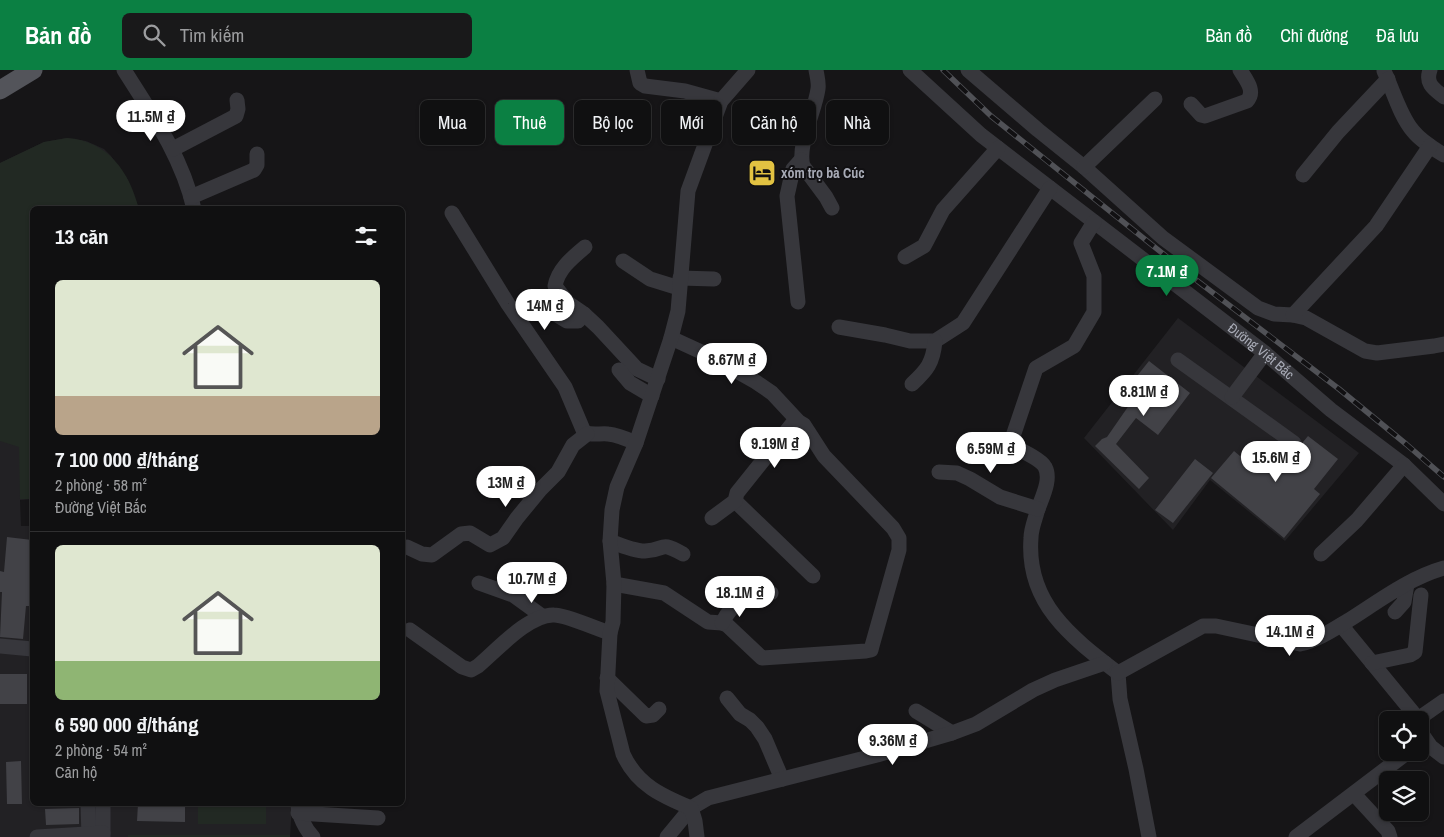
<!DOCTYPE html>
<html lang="vi">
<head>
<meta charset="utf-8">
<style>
  :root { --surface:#101011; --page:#19191a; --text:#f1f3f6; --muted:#9c9d9f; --line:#303031; --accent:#0b8043 }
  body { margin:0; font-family:"Archivo Narrow",sans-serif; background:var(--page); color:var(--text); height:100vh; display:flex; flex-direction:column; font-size:19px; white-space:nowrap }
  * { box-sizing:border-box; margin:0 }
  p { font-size:16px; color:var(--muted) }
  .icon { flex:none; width:28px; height:28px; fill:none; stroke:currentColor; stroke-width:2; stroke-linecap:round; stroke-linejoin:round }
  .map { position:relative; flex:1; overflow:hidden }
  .side { position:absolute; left:30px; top:136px; width:375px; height:600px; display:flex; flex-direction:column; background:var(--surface); border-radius:8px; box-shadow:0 1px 4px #0004,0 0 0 1px var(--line) }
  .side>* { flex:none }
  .banner { position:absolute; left:420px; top:30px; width:475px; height:45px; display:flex; gap:10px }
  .buttons { position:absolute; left:1379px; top:641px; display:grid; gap:10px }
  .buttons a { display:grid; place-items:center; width:50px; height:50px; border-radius:8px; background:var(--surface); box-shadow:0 1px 4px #0004,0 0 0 1px var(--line); font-size:25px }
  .price { position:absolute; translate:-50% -42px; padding:0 11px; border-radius:18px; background:#fff; color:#222; font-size:16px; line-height:32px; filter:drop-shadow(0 1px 2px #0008) }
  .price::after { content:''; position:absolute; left:50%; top:30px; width:15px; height:11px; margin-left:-8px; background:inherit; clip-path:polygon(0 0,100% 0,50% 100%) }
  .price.current { background:var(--accent); color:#fff }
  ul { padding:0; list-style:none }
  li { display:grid; align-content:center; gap:10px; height:265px; padding:0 25px }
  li+li { border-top:1px solid var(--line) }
  li span { display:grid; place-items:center; height:155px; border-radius:8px; color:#555 }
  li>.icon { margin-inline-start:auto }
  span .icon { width:90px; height:90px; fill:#fffc; stroke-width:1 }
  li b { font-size:21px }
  h2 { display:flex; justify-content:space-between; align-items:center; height:60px; padding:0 25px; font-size:21px }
  .pill { padding:0 18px; border-radius:8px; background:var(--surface); box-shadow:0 1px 4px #0004,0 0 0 1px var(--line); font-size:18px; line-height:45px }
  .pill.current { background:var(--accent); color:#fff }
  header { display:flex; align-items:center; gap:30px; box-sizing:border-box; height:70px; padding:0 25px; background:var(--accent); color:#fff }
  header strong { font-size:24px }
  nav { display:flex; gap:28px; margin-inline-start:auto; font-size:18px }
  .search { width:350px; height:45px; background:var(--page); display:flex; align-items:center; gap:12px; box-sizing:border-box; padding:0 18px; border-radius:8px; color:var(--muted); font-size:19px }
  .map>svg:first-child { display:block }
  .built { fill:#222124 }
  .green { fill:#222923 }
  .building { fill:#424247 }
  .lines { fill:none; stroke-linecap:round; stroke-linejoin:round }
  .minor { stroke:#37373c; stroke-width:15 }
  .major { stroke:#53545a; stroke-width:19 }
  .rail-casing { stroke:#505156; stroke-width:5.5 }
  .rail { stroke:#111012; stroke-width:4; stroke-dasharray:11; stroke-linecap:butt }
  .labels { text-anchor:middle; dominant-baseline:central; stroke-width:4; stroke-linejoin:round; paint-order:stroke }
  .poi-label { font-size:14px; font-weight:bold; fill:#a8abb6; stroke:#111012; text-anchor:start }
  .street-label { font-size:14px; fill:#a8abb6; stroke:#111012 }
</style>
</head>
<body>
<header>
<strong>Bản đồ</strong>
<div class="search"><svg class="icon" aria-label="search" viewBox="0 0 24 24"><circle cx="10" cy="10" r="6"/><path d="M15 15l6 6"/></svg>Tìm kiếm</div>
<nav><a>Bản đồ</a><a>Chỉ đường</a><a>Đã lưu</a></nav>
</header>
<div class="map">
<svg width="1444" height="767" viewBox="0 0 1444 767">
  <rect width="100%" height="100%" fill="#161517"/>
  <path class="built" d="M67,68L86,71L104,79L111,86L128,110L139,139H32V429L20,430L21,456H32V734H292L290,767H0V93L44,72Z
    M1178,248L1359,383L1285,471L1210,410L1173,460L1084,368Z"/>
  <path class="green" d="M67,68C108,71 129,101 139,139H32V429H20L19,377L0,371V93L44,72Z
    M198,734H266V754H198Z
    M128,765H290V767H128Z"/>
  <path class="building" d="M1149,291L1190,323L1158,365L1136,348L1116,374L1149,408L1139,419L1095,376L1102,369L1107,367L1141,318L1133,311Z
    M1308,366L1338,389L1314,419L1320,424L1284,468L1211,408L1234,381L1240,386L1250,373L1282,399L1295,382L1301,379L1303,372Z
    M1195,389L1213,403L1173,453L1155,440Z
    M7,467L32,470V536H26L23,569L0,567L2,522H0V501L4,502Z
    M0,604H27V634H0Z
    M21,691L22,734H7L6,692Z
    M138,734H185V752L137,751Z
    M79,738V754L46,755L45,739Z"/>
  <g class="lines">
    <g class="minor">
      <path d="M124,0C152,44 182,87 194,139"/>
      <path d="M637,0L640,13L645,16L685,21L721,31"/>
      <path d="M816,0C817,6 819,13 818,19C815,41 797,75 803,96L826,127L832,138"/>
      <path id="s1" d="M910,0L981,65L1265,283L1331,340L1404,395L1444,434"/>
      <path d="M968,0L1038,60L1084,97L1163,168L1258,238L1274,244L1293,245L1306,248L1365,281L1377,283L1434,276L1444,274"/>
      <path d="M1430,0C1425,14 1434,19 1444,27"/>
      <path d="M1384,1C1393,20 1400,46 1413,61C1421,71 1434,79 1444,85"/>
      <path d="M1191,34L1201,45L1205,46L1247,31C1256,21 1246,10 1240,0"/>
      <path d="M173,79L236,46L238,39L237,30"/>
      <path d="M1084,97L1155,29"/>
      <path d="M1303,105L1338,62L1388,9"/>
      <path d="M191,127L254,100L257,95V84"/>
      <path d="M452,143L508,234L565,317L584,362C592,366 600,363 608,364C618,365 627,369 636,373"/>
      <path d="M1094,152L1081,173L1094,206V242L1074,276L1036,298L1010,375C1018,379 1041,389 1045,397C1052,410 1041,429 1037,442C1035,450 1031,459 1031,468C1026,533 1071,567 1118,603L1120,629L1136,699L1149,767"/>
      <path d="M585,177C572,188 558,199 555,216L568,233L584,244L598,257L637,299L658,309"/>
      <path d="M905,187L924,176L943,140L998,78"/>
      <path d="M623,191L650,209L679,218"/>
      <path d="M680,208L714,209"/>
      <path d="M798,232L787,126L793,99L801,90"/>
      <path d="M549,240L567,251H578L584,244"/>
      <path d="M1293,245L1376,156L1430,76"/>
      <path d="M839,257L885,265L910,271H935L963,253L1050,118"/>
      <path d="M1178,290L1294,373"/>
      <path d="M619,300L630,313L652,326"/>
      <path d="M912,314C927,300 933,293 935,271"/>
      <path d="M1232,327L1265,283"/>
      <path d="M939,402L957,403L970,409L1000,427L1038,439"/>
      <path d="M735,431L813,506"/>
      <path d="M712,448L735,431L737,423L793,353L799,352"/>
      <path d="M610,471C620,475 634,481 645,481C667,480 658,470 683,484"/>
      <path d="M407,477L422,484L432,485L461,464L470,463L490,475L503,468L517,448L540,420L558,402L573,375L587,364"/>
      <path d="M1321,484L1357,450L1404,395"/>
      <path d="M479,513L513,525L542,546"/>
      <path d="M614,514L664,523L708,552L722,553L727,555L762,588L866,581L871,580L872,576L899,480V468L893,458L824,386L804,355L799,352L772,323L756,312L708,285L671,268"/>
      <path d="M1395,542L1404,532L1407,514"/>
      <path d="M722,553C734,529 746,528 771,523"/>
      <path d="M1341,555L1419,650"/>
      <path d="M410,560L462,597L471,600L478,596C497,580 529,544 554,545C566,545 597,559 610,563"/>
      <path d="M0,576L32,579"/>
      <path d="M1372,593L1410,585L1415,582L1421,525"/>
      <path d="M1118,603L1203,556H1216L1300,574C1318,570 1334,559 1349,550C1379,531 1409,508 1444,498"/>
      <path d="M607,608L646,646L653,645L659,639"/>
      <path d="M727,628L740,644L750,650L757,657L765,669L782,709"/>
      <path d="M916,641L952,663"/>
      <path d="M1418,649L1444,631"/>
      <path d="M1424,667L1431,677L1444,687"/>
      <path d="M1354,724L1388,761L1390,767"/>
      <path d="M88,734L89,767"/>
      <path d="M103,734V767"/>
      <path d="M298,735C299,746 305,759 313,767"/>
      <path d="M298,743L378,748"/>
      <path d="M37,767L103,763"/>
      <path d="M667,767L691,738L708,728L877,685L952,663L976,654L1033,620L1055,610L1105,593"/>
      <path d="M697,767L695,751L691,738C662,726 637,715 623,684L607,621L610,563L613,552L614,514L610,471L612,440L617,417L636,373L671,268L678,241L688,121L721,31L748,0"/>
      <path d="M1296,767L1408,682"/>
    </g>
    <path class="major" d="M0,20L33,0"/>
    <defs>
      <path id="rail" d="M943,0L991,46L1187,203L1339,319L1406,374L1444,407"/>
    </defs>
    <use href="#rail" class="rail-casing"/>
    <use href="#rail" class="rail"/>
  </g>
  <defs>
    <symbol id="hotel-square" viewBox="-11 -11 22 22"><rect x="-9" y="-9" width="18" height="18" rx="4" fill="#e2c242" stroke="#111012"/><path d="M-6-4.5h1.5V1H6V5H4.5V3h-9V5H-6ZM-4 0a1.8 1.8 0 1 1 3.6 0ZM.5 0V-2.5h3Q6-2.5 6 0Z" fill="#111"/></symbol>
  </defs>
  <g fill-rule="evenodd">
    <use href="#hotel-square" x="746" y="87" width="32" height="32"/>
  </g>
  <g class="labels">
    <g class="poi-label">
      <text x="781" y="103">xóm trọ bà Cúc</text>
    </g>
    <g class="street-label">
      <text stroke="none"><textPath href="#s1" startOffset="450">Đường Việt Bắc</textPath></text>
    </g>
  </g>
</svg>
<div class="buttons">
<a><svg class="icon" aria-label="locate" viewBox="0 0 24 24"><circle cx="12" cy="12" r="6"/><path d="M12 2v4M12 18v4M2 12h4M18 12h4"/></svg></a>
<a><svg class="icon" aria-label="layers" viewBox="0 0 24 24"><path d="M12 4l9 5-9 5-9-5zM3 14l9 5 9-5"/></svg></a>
</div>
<b class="price" style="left:151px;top:72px">11.5M ₫</b>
<b class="price current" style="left:1167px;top:227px">7.1M ₫</b>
<b class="price" style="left:545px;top:261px">14M ₫</b>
<b class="price" style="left:732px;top:315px">8.67M ₫</b>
<b class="price" style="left:1144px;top:347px">8.81M ₫</b>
<b class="price" style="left:775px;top:399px">9.19M ₫</b>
<b class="price" style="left:991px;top:404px">6.59M ₫</b>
<b class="price" style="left:1276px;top:413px">15.6M ₫</b>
<b class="price" style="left:506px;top:438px">13M ₫</b>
<b class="price" style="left:532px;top:534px">10.7M ₫</b>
<b class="price" style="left:740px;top:548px">18.1M ₫</b>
<b class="price" style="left:1290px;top:587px">14.1M ₫</b>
<b class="price" style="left:893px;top:696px">9.36M ₫</b>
<div class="banner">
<a class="pill">Mua</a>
<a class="pill current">Thuê</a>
<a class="pill">Bộ lọc</a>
<a class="pill">Mới</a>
<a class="pill">Căn hộ</a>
<a class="pill">Nhà</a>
</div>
<section class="side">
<h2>13 căn<svg class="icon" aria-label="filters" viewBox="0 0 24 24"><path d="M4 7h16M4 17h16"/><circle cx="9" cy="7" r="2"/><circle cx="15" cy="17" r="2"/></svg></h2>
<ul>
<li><span style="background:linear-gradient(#dfe7d0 75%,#b9a48a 0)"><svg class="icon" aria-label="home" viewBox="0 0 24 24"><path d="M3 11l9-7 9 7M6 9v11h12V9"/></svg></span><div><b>7 100 000 ₫/tháng</b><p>2 phòng · 58 m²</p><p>Đường Việt Bắc</p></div></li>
<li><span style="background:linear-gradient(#dfe7d0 75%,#8fb573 0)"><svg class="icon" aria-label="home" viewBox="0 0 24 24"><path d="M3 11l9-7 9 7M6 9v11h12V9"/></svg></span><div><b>6 590 000 ₫/tháng</b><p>2 phòng · 54 m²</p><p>Căn hộ</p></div></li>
</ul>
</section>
</div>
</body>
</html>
